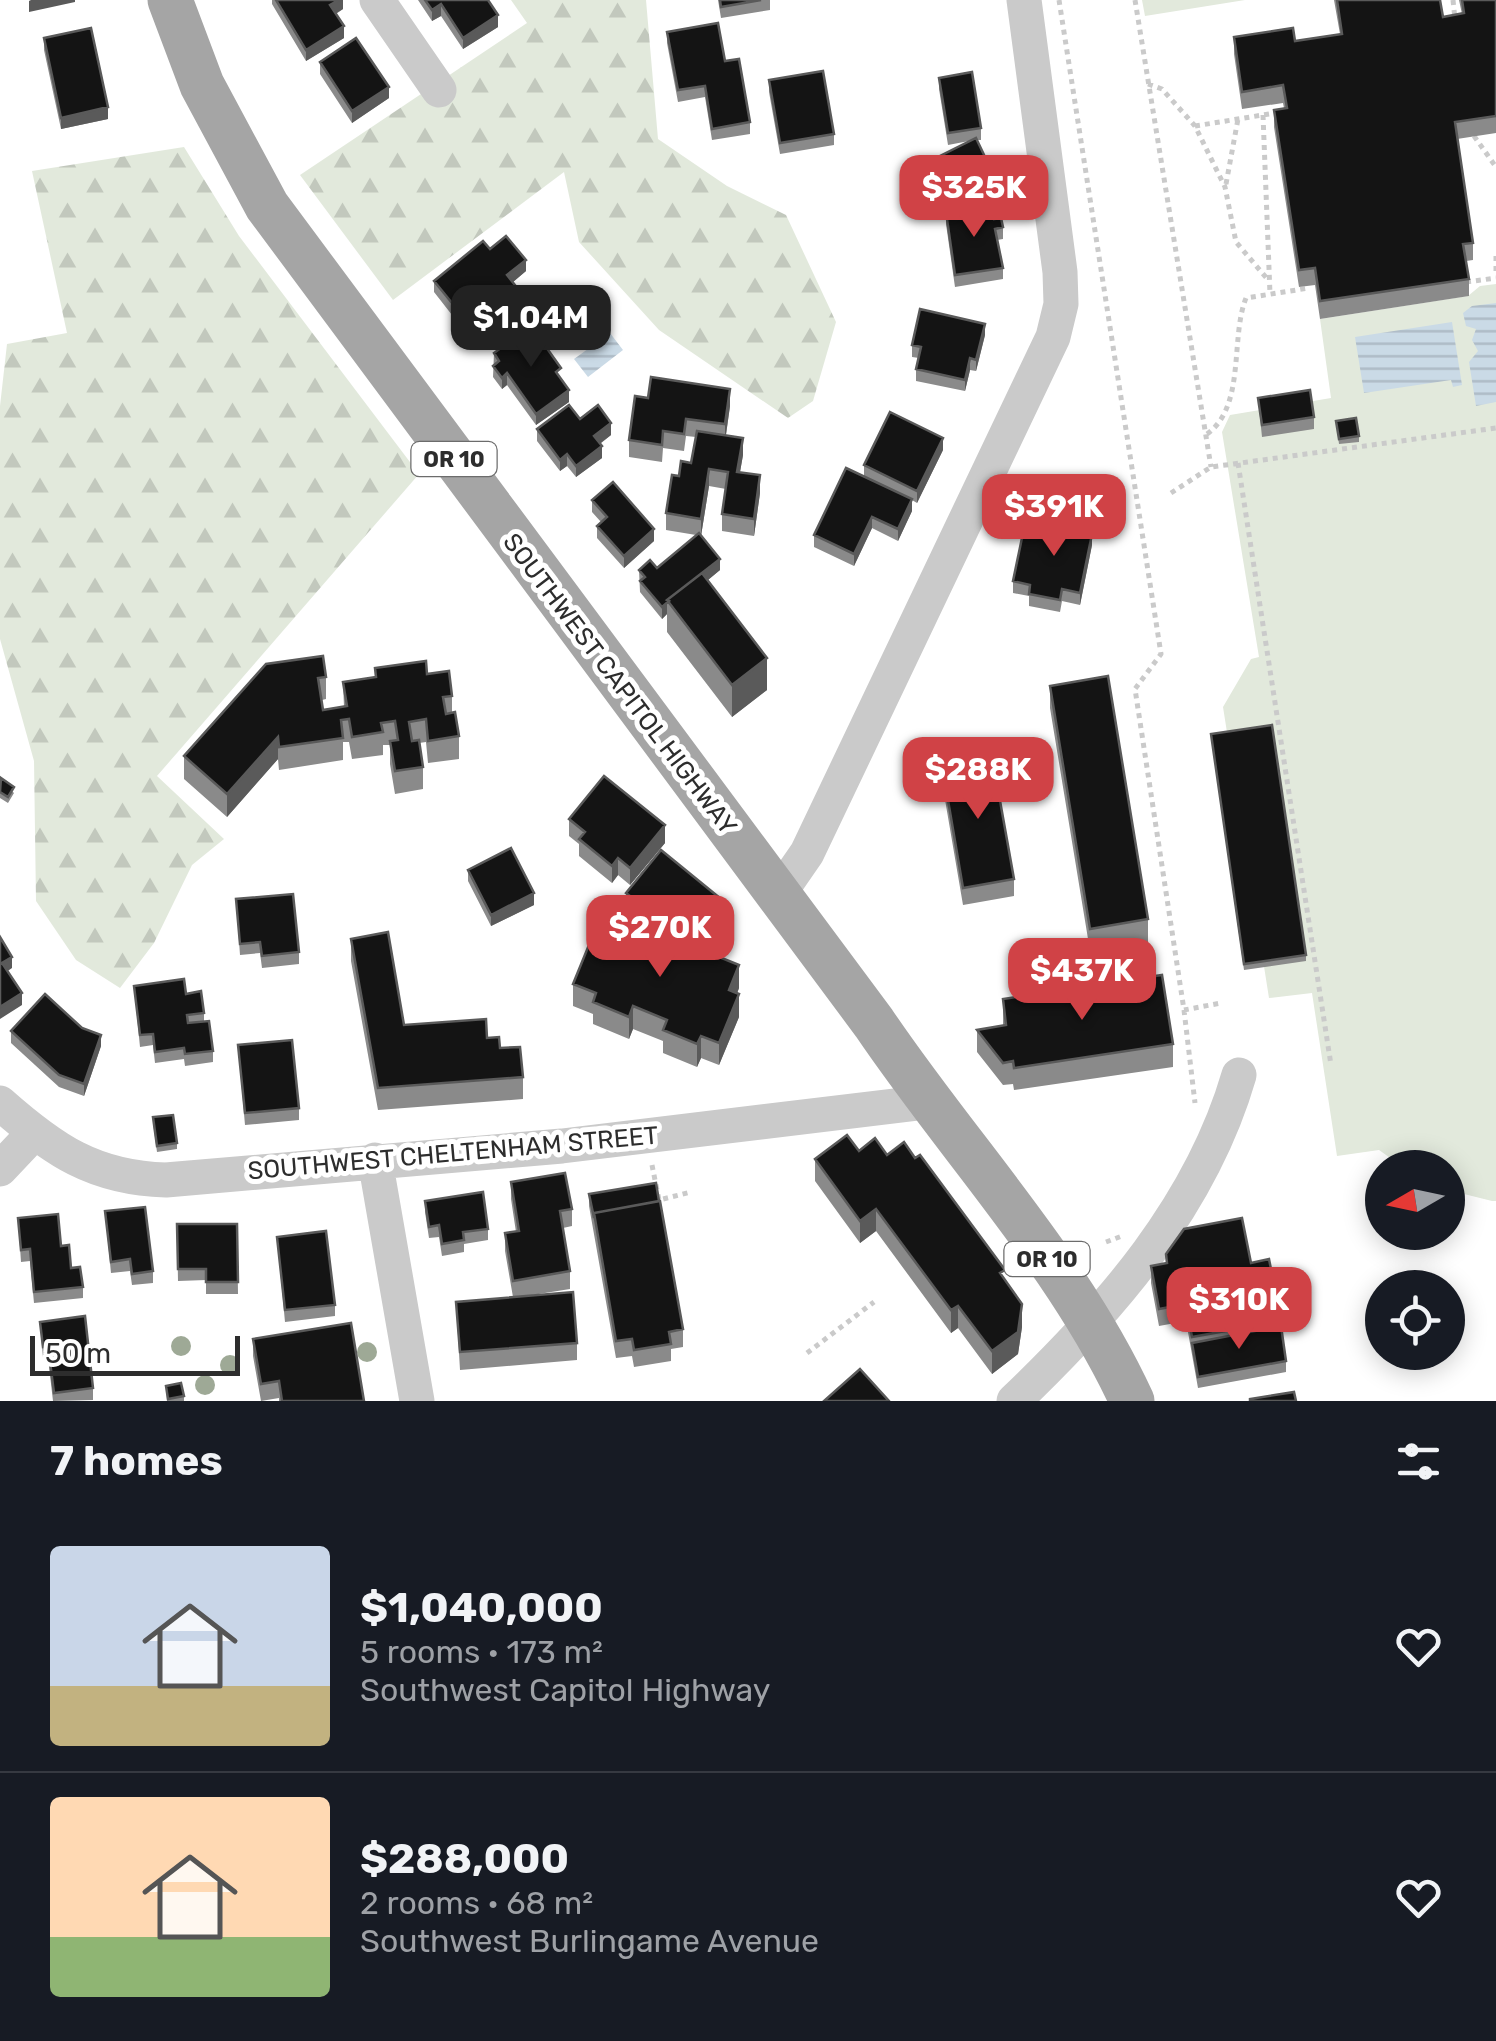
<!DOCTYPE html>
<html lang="en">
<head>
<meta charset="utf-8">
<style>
  :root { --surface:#171b24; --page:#20242c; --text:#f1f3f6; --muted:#9ea1a6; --line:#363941; --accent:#d04246 }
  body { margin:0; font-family:Rubik,sans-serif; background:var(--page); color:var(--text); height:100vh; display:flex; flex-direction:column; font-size:38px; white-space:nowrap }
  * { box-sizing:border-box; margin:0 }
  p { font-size:32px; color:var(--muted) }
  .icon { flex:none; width:55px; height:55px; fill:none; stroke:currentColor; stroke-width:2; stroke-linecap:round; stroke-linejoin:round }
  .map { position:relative; height:1401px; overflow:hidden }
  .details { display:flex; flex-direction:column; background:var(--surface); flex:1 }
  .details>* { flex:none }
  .needle { width:65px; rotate:261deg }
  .buttons { position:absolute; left:1365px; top:1150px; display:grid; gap:20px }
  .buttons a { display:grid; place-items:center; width:100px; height:100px; border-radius:50%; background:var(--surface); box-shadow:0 5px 25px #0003; font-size:50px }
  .scale { position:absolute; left:30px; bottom:25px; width:210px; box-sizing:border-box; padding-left:10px; border:5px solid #2d2d2d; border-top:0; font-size:28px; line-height:35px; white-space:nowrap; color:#2d2d2d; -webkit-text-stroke:8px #fff; paint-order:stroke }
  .price { position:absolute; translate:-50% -85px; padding:0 22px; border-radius:20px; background:var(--accent); color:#fff; font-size:32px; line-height:65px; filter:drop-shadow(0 2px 5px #0008) }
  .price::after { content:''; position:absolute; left:50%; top:60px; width:30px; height:22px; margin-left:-15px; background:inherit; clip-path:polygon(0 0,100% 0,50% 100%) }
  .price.active { background:#222; color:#fff }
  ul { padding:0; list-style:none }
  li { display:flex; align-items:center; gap:30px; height:250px; padding:0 50px }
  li+li { border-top:2px solid var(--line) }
  li span { display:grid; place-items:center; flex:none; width:280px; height:200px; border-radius:10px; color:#555 }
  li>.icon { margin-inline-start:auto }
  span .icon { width:120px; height:120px; fill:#fffc; stroke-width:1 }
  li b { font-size:42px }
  h2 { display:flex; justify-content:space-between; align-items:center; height:120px; padding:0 50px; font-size:42px }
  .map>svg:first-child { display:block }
  .forest { fill:url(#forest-firs) }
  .pitch { fill:#e2e9dc }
  .water { fill:url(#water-rules) }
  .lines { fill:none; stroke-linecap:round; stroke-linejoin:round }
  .path { stroke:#cacaca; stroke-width:5; stroke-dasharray:5 5; stroke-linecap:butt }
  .minor { stroke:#cacaca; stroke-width:35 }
  .major { stroke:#a5a5a5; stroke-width:45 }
  .tree { fill:#9ea996 }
  .wall { fill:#8a8a8a }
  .shaded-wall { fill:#5a5a5a }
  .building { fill:#141414; stroke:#5a5a5a; stroke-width:2.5 }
  .labels { text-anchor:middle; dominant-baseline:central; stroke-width:10; stroke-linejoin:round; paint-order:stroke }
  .shield { fill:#fff; stroke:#6c6c6c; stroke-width:2.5 }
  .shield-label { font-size:22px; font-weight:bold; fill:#2d2d2d }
  .street-label { font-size:25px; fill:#2d2d2d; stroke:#fff }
</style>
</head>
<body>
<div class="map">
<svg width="1496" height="1401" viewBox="0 0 1496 1401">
  <defs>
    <pattern id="forest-firs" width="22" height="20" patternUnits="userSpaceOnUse" patternTransform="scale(2.5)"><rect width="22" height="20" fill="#e2e9dc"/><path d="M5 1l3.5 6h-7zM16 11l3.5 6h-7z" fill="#c2c8bd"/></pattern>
    <pattern id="water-rules" width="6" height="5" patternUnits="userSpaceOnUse" patternTransform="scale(2.5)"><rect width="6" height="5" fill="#cadae6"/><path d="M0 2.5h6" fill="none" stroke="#aebbc6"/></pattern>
  </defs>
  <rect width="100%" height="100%" fill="#fff"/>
  <path class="forest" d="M511,0H646L658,139L727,186L786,215L836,322L813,401L788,418L659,330L579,242L564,172L393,300L300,175L527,23Z
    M184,147L239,236L419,474L157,776L224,839L192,865L154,943L120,988L76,960L36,901L34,761L0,639V406L7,344L67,333L32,171Z"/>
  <path class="pitch" d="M1142,0H1245L1145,16Z
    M1496,284V1201H1492L1448,1190V1168L1403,1167L1379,1150L1337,1156L1312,993L1269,998L1223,707L1251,659L1259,657L1222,432L1230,415L1331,398L1320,319L1468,296L1480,286Z"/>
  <path class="water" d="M1496,303V402L1476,406L1469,362L1478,351L1472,340L1476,329L1466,326L1463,313L1472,306Z
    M1452,322L1462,385L1453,387L1451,380L1364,393L1355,337Z
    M610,333L623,350L588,377L574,359Z"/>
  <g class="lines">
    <path class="path" d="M1059,0L1161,654L1135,689L1184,1010L1221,1003
      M1135,0L1211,467
      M1453,0L1455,19
      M1148,84L1162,89L1195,126L1225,187L1236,242L1269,281
      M1263,115L1270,294
      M1195,126L1275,113
      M1474,136L1496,167
      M1226,184L1238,119
      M1496,256V273
      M1466,282L1496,278
      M1207,434C1246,406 1230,338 1246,298L1309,288
      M1238,463L1331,1065
      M1171,493L1211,467L1496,428
      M1184,1010L1195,1103
      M652,1165L659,1200L691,1192
      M1106,1242L1122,1236
      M807,1353L874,1302"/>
    <path class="minor" d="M377,0L439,90
      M778,895L807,853L1053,337L1061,304L1060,272L1024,0
      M0,1103C53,1150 94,1178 166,1180L562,1146L927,1102
      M375,1160L417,1401
      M0,1169L34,1133
      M1014,1401C1110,1309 1201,1206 1239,1075"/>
    <path class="major" d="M170,0L202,85L267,206L874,1023C959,1149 1068,1262 1132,1401"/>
  </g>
  <g class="tree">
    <circle cx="181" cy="1346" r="10"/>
    <circle cx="367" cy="1352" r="10"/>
    <circle cx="230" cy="1365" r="10"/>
    <circle cx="205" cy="1385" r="10"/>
  </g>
  <path class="wall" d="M272,0H343V9L336,14L344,38L306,61L272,4Z
    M418,0H488L498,27L463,49L441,16L432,21Z
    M718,0H770V10L721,18Z
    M1334,0H1440L1443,17L1462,14L1459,0H1496V133L1457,139L1473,243V260L1466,261L1469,279V296L1320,319L1315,285L1299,287L1274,127V110L1284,108L1283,103L1242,109L1234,54V37L1295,41L1340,34Z
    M667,32L725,61L750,122V134L712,140L705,97L678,102L667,43Z
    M44,38L108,119L61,129L44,50Z
    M320,62L389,98L352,123L320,74Z
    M939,78L981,128V140H977L994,187L936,217L918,179V167L969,141L948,145L939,89Z
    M769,80L834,134V145L780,154L769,92Z
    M946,212L994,219L1003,227V239L997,240L1003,268V279L955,287L946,224Z
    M490,249L526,271L513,282L526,311L504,328L486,306L475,315L465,304L452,315L434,292V281Z
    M985,335L976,371L970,370L965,391L916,381V369L919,358L912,357V345Z
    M494,353L561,379L569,402L536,425L507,385L502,389L493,377Z
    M635,396L730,406L726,435L743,455L740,472L760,493L754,536L722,531V514L726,489L709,486L701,536L720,570L708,580L767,690L732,717L667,632V614L662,619L640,592L639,570L657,568L696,535L666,530V513L679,476L691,463L696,437L686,436L684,451L663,448L662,462L629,457V440Z
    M1258,398L1314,417V429L1262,437Z
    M580,419L611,435L600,444L602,458L576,477L567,466L560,471L537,441V429Z
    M1336,421L1359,436V442L1339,444Z
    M943,450L917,503L912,500V511L898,541L872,528L854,566L814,547V535L864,476V465Z
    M592,500L654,541L624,568L597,538V526L601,522L592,512Z
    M1083,532L1092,545L1080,605L1062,601L1060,612L1029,606V596L1013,593V581L1048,538Z
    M266,664L326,677V699L322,700L323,710L344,707L343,682L375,677V668L427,674L452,696V713L459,736V759L428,763L426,742L419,743L423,767V789L395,794L390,764V745H383V755L352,759L349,742H343V760L279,770L278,759L227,817L184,779V756Z
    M1050,686L1148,919V942L1090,951L1050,708Z
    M1211,734L1306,955V961L1244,970Z
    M942,765L1014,879V896L963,905L942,782Z
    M0,779L14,793L8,803L0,798Z
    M569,819L665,843L630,885L618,875L612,883L579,856V844L569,836Z
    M468,870L534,905L491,926L468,881Z
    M626,893L721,916L695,947L739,988L737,994L739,1017L719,1065L701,1058L697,1067L663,1053V1041L633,1029L629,1039L593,1024V1014L573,1006V984L638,924V919L626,910Z
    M236,899L299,952V964L262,968L260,953L240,955Z
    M351,939L404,1025L487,1038L500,1048L523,1077V1099L378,1110L351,961Z
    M134,986L186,994L204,1013V1021L213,1051V1062L185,1066L184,1059L155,1063L153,1045L140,1047Z
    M1003,999L1173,1044V1067L1014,1090L1013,1084L1003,1085L977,1052V1030L1003,1026Z
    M11,1031L101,1046L84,1096L59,1087L11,1043Z
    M238,1045L299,1108V1120L245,1125Z
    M153,1123L177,1143V1149L157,1152Z
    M859,1151L887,1155L1005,1280L1022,1327L1018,1354L992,1374L958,1328L951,1333L876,1231L860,1243L815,1181V1159Z
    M511,1182L572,1209V1226L563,1228L570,1271V1289L526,1296L577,1343V1360L460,1370L456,1302L513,1297L505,1251V1233L516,1232L511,1199Z
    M589,1194L683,1329V1347L671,1349V1361L634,1367L632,1356L616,1358L589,1206Z
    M425,1201L488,1229V1240L464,1244V1252L442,1256L439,1237L429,1238L425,1212Z
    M105,1211L153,1271V1283L132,1285L130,1271L111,1273Z
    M18,1218L61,1246L71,1268L83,1287V1298L34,1303L30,1261L21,1262Z
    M177,1224H237L238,1294H206V1280L178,1281Z
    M277,1237L335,1305V1316L285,1322Z
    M1166,1254L1251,1263L1281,1321L1286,1361V1372L1198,1388L1186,1321L1159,1326L1151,1283V1266L1166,1263Z
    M40,1322L93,1388V1400L53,1401L48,1358H43Z
    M253,1339L364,1401H279V1398L261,1401L253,1356Z
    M166,1386L184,1396V1401H167Z"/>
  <path class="shaded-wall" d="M31,0H75V2L29,12V1Z
    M339,0H343V9L330,17V5Z
    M441,4V16L432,21V10Z
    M498,15V27L463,49V38Z
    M344,26V38L306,61V50Z
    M389,87V98L352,123V111Z
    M108,107V119L61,129V118Z
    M994,176V187L936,217V205Z
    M526,260V271L507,287V275Z
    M465,292V304L452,315V303Z
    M486,294V306L475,315V304Z
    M526,299V311L504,328V317Z
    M985,324V335L976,371V360Z
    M970,358V370L965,391V380Z
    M507,373V385L502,389V378Z
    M730,389V406L725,441V424Z
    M569,390V402L536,425V414Z
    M611,423V435L594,448V436Z
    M743,438V455L737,489V472Z
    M943,438V450L917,503V491Z
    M602,446V458L576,477V466Z
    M567,454V466L560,471V460Z
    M709,469V486L701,536V519Z
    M760,475V493L754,536V519Z
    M912,499V511L898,541V529Z
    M872,517V528L854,566V554Z
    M654,529V541L624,568V556Z
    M1092,534V545L1080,605V593Z
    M720,559V570L674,608L669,601Z
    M667,602V614L662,619V607Z
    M767,658V690L732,717V685Z
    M278,737V759L227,817V794Z
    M665,825V843L630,885V868Z
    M618,858V875L612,883V866Z
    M534,893V905L491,926V915Z
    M721,899V916L689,956V938Z
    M673,926V943L666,935Z
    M12,957V968L2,975V963Z
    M739,965V988L729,1013V990Z
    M22,993V1005L0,1019V1007Z
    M739,994V1017L719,1065V1043Z
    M633,1006V1029L629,1039V1017Z
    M101,1035V1046L84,1096V1084Z
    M701,1036V1058L697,1067V1044Z
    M876,1209V1231L860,1243V1221Z
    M1022,1304V1327L1018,1354L992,1374V1351Z
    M958,1306V1328L951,1333V1310Z"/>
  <path class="building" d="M276,0H339L330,5L344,26L306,50Z
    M425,0H488L498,15L463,38L441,4L432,10Z
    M720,0H761L721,7Z
    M1337,0H1440L1443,17L1464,13L1462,0H1496V116L1455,122L1473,243L1463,244L1469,279L1320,301L1315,268L1299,270L1274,110L1287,108L1283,85L1242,92L1234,37L1293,28L1295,41L1342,34Z
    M718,23L725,61L739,59L750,122L712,129L705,86L678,90L667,32Z
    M91,28L108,107L61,118L44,38Z
    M356,38L389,87L352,111L320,62Z
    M823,71L834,134L780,143L769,80Z
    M972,72L981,128L948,133L939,78Z
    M976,138L994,176L936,205L918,167Z
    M991,205L994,219L1001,218L1003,227L995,229L1003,268L955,275L946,212Z
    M506,236L526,260L507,275L526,299L504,317L486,294L475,304L465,292L452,303L434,281L483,241L490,249Z
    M920,309L985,324L976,360L970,358L965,380L916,369L921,347L912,345Z
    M531,326L561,368L556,372L569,390L536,414L507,373L502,378L493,366L499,361L494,353Z
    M651,377L730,389L725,424L686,419L684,434L663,431L662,445L629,440L635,396L648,398Z
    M1310,390L1314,417L1262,425L1258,398Z
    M569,405L580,419L598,405L611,423L594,436L602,446L576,466L567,454L560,460L537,429Z
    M890,412L943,438L917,491L864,465Z
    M1356,418L1359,436L1339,439L1336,421Z
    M697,431L743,438L737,472L760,475L754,519L722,514L728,472L709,469L701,519L666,513L672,475L679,476L681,461L691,463Z
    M846,468L912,499L898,529L872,517L854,554L814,535Z
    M613,482L654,529L624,556L597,526L607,517L592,500Z
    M1053,514L1083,520L1081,532L1092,534L1080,593L1062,589L1060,600L1029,594L1030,585L1013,581L1023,533L1048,538Z
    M699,533L720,559L667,600L669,601L662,607L640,581L645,577L639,570L650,560L657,568Z
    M702,573L767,658L732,685L667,600Z
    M323,656L326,677L318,678L323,710L347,706L343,682L376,677L375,668L426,661L427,674L449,671L452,696L443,697L446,714L455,712L459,736L428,741L426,719L409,722L412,741L419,740L423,767L395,771L390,741L398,740L395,721L381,723L383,732L352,737L349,719L341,720L343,738L279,747L278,737L227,794L184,756L266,664Z
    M1108,676L1148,919L1090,929L1050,686Z
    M1272,725L1306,955L1244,964L1211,734Z
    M992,756L1014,879L963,888L942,765Z
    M604,776L665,825L630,868L618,858L612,866L579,839L585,832L569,819Z
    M1,778L14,787L8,797L0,792Z
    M511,848L534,893L491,915L468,870Z
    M661,850L721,899L689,938L673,926L666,935L638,912L643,906L626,893Z
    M293,894L299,952L262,956L260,942L240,944L236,899Z
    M613,914L739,965L729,990L739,994L719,1043L701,1036L697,1044L663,1030L667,1020L633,1006L629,1017L593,1002L596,993L573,984L593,935L603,939Z
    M388,932L404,1025L486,1019L487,1038L499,1037L500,1048L520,1047L523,1077L378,1088L351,939Z
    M0,937L12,957L2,963L22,993L0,1007Z
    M1162,975L1173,1044L1014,1068L1013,1061L1003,1063L977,1030L1006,1025L1003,999Z
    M184,979L186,994L201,991L204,1013L187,1015L188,1023L209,1021L213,1051L185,1054L184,1048L155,1052L153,1034L140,1035L134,986Z
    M45,994L82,1028L101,1035L84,1084L59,1075L11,1031Z
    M292,1040L299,1108L245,1113L238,1045Z
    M173,1115L177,1143L157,1146L153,1117Z
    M847,1135L859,1151L875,1138L887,1155L904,1142L915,1158L920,1155L1005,1270L1000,1273L1022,1304L1018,1332L992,1351L958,1306L951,1310L876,1209L860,1221L815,1159Z
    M565,1173L572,1209L560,1211L570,1271L513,1281L505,1233L519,1231L511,1182Z
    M656,1183L659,1201L594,1213V1218L589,1194Z
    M483,1192L488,1229L463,1232L464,1240L442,1244L439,1225L429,1227L425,1201Z
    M660,1201L683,1329L669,1332L671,1344L634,1350L632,1339L616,1341L594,1213Z
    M145,1207L153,1271L132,1274L130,1259L111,1262L105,1211Z
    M58,1214L61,1246L69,1245L71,1268L80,1267L83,1287L34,1292L30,1249L21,1250L18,1218Z
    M1242,1218L1251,1263L1269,1259L1281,1321L1192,1337L1186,1304L1159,1309L1151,1266L1167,1263L1166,1254L1184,1229Z
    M177,1224H237L238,1282H206V1269H178Z
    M326,1231L335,1305L285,1310L277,1237Z
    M573,1292L577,1343L460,1352L456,1302Z
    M85,1316L93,1388L54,1393L48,1346L43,1347L40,1322Z
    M351,1323L364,1401H282L279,1381L261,1384L253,1339Z
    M1281,1326L1286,1361L1198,1377L1192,1343Z
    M860,1369L889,1401H824Z
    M181,1383L184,1396L168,1399L166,1386Z
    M1294,1392L1296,1401H1250V1399Z"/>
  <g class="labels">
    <g class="shield">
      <rect x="411.5" y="442" width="85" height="34" rx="8"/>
      <rect x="1004.5" y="1242" width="85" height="34" rx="8"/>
    </g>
    <g class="shield-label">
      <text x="454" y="459">OR 10</text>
      <text x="1047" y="1259">OR 10</text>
    </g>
    <g class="street-label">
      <text transform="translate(620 684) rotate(53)">SOUTHWEST CAPITOL HIGHWAY</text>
      <text transform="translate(453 1153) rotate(-5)">SOUTHWEST CHELTENHAM STREET</text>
    </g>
  </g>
</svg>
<div class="buttons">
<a><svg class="needle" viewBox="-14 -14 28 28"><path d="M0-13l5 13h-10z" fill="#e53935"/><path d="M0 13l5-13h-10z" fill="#9ea1a6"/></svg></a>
<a><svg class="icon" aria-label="locate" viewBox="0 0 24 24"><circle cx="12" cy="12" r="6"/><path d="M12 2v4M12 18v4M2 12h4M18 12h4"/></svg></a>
</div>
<div class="scale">50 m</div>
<b class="price" style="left:974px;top:240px">$325K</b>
<b class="price active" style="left:531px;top:370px">$1.04M</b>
<b class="price" style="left:1054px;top:559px">$391K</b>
<b class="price" style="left:978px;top:822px">$288K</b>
<b class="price" style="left:660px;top:980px">$270K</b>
<b class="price" style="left:1082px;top:1023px">$437K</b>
<b class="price" style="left:1239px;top:1352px">$310K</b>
</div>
<section class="details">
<h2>7 homes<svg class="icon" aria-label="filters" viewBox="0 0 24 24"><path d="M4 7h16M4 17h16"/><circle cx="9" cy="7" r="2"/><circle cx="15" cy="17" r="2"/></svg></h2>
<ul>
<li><span style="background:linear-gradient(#c9d6e8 70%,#c2b280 0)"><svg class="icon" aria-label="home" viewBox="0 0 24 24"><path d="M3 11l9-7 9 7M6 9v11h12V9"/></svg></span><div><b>$1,040,000</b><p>5 rooms · 173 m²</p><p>Southwest Capitol Highway</p></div><svg class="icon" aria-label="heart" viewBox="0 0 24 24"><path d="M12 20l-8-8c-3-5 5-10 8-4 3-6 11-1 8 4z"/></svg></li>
<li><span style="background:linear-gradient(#ffd9b3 70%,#8fb573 0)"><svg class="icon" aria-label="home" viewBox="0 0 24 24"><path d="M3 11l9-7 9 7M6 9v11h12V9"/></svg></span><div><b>$288,000</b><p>2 rooms · 68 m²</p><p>Southwest Burlingame Avenue</p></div><svg class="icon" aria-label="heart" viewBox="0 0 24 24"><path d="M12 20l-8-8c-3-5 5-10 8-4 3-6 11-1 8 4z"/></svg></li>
</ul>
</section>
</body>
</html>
